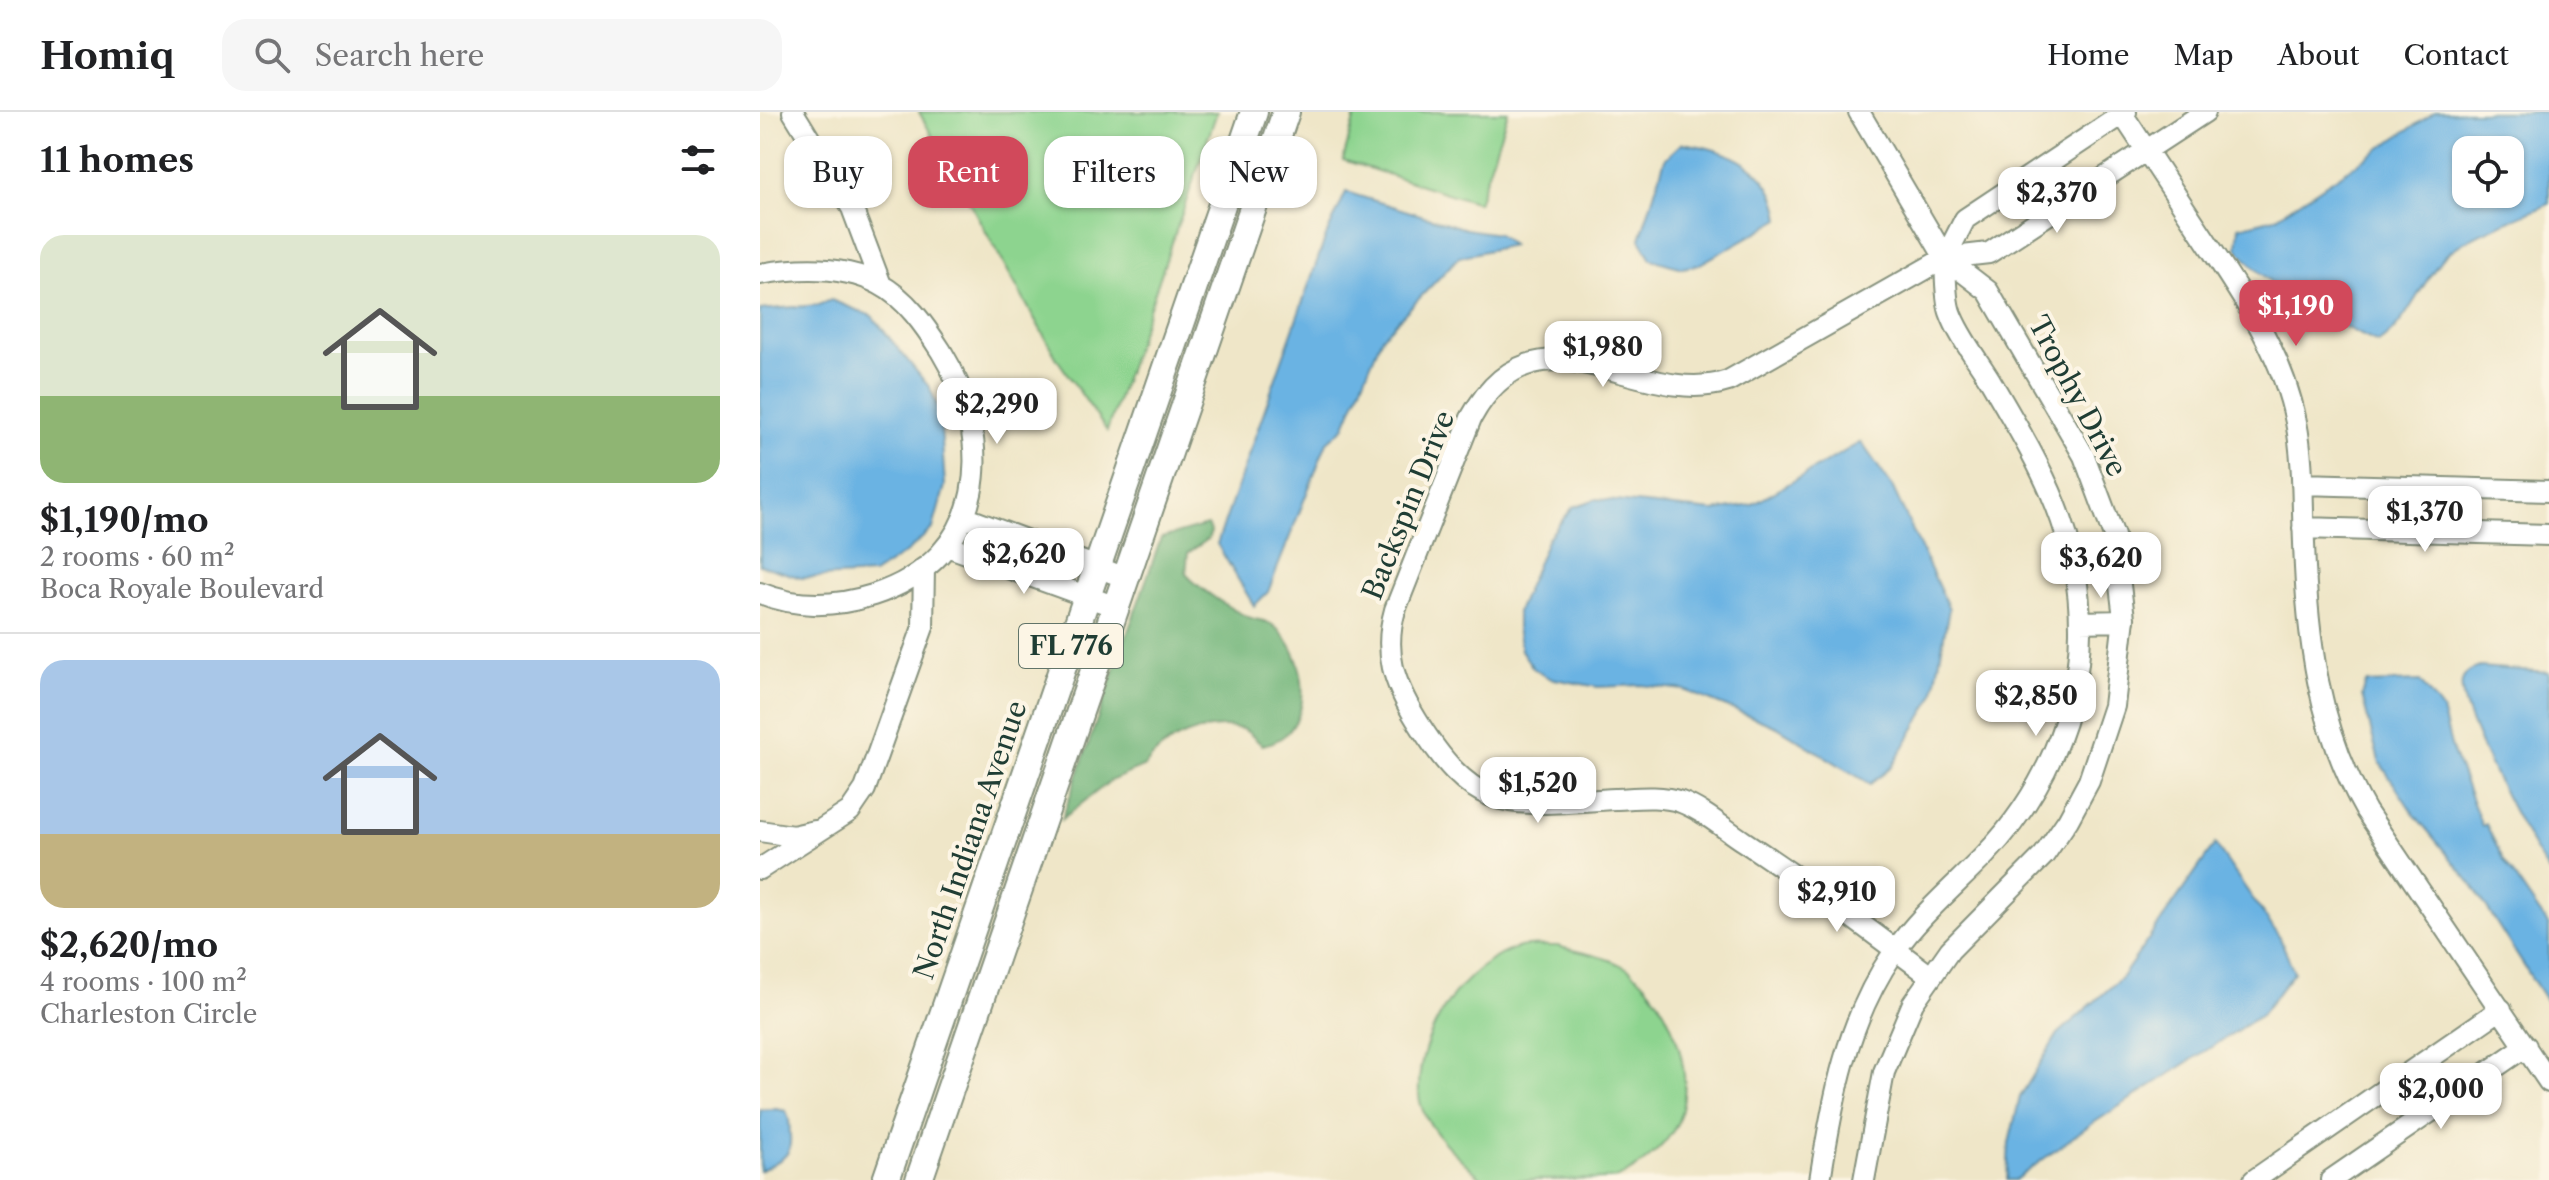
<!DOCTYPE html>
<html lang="en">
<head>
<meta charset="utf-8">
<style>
  :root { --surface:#fff; --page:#f6f6f6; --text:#202124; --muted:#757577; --line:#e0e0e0; --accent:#d1495b }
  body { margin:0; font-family:"Libre Caslon Text",serif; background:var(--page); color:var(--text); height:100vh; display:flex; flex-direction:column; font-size:30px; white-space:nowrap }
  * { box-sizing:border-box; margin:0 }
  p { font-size:26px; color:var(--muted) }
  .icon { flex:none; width:44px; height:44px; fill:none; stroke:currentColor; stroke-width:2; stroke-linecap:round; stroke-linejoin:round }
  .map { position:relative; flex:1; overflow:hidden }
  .panel { display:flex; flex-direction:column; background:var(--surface); width:760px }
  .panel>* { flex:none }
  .banner { position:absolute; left:24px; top:24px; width:760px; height:72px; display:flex; gap:16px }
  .fabs { position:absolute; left:1692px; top:24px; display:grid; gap:16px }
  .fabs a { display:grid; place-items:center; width:72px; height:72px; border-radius:16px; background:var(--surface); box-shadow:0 2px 6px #0004; font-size:40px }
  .price { position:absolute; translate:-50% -68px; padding:0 18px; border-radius:16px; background:#fff; color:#222; font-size:26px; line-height:52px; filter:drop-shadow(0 2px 4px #0008) }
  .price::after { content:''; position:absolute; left:50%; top:48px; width:24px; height:18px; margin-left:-12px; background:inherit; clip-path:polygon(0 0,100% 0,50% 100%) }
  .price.active { background:var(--accent); color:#fff }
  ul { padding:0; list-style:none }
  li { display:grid; align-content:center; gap:16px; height:424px; padding:0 40px }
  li+li { border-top:2px solid var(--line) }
  li span { display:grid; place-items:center; height:248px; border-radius:24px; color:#555 }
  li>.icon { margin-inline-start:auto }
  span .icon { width:144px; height:144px; fill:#fffc; stroke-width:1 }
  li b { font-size:34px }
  h2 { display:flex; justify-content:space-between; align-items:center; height:96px; padding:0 40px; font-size:34px }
  .chip { padding:0 28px; border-radius:24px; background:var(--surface); box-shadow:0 2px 6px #0004; font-size:28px; line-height:72px }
  .chip.active { background:var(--accent); color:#fff }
  header { display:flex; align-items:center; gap:48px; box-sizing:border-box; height:112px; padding:0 40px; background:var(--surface); border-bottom:2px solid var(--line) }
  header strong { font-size:38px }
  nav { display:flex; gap:44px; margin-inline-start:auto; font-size:28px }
  .search { width:560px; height:72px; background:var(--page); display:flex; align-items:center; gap:20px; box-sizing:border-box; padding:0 28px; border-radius:24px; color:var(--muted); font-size:30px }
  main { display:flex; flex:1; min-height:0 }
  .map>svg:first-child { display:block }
  .green { fill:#8dd48f; stroke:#568862; stroke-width:2 }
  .forest { fill:#72b67a; stroke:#487a57; stroke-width:2 }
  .water { fill:#6bb3e3; stroke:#45788c; stroke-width:2; fill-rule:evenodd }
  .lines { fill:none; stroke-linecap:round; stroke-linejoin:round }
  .minor-casing { stroke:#87927e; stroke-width:24 }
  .major-casing { stroke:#87927e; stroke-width:30 }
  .minor { stroke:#fff; stroke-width:20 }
  .major { stroke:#fff; stroke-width:26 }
  .labels { text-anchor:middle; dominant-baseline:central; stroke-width:8; stroke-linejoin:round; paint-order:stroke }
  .shield { fill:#fcf5e5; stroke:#617469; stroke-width:2 }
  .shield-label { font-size:26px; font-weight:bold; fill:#1f3d34 }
  .street-label { font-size:28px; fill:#1f3d34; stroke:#fcf5e5 }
</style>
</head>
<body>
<header>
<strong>Homiq</strong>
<div class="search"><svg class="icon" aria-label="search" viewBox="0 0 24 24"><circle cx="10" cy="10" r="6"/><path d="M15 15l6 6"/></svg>Search here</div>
<nav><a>Home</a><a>Map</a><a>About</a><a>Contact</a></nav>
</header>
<main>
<section class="panel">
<h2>11 homes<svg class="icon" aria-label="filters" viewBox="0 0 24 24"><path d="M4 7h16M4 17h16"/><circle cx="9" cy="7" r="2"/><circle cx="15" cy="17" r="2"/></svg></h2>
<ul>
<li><span style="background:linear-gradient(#dfe7d0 65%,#8fb573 0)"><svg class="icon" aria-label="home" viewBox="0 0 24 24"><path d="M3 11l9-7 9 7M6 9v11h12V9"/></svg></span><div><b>$1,190/mo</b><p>2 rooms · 60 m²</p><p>Boca Royale Boulevard</p></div></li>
<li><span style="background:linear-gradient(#a9c7e8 70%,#c2b280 0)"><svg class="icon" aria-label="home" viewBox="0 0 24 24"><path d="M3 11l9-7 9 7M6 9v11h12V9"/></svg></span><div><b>$2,620/mo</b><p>4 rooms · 100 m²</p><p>Charleston Circle</p></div></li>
</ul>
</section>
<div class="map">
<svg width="1789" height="1068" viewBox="0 0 1789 1068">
  <rect width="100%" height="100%" fill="#fcf5e5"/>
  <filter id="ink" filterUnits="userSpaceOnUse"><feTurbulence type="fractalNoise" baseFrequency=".0125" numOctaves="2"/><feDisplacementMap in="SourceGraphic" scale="16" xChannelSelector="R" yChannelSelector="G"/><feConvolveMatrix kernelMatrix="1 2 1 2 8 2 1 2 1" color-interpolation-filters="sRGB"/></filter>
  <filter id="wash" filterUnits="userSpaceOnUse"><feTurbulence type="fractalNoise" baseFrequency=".006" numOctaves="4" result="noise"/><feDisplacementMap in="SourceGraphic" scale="32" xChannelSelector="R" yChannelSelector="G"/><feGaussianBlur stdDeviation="1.8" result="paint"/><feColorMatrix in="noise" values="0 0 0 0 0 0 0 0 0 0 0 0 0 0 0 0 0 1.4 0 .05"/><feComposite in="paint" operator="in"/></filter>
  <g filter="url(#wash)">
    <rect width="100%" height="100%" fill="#efe6c8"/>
    <path class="green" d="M159,0H457L347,319L297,247Z
      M596,0H748L718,91L583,48Z
      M797,834C821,841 850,844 871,859C912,889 942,974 913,1019C900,1039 878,1056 858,1066C843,1068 746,1068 724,1068C702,1049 660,1013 659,982C656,923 703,851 760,835C770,832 786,834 797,834Z"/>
    <path class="forest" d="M447,413L451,420L448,427L428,441L426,462C438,476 474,500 491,506C500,509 506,508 514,514C550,542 558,624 502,633C496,628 489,619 482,617C447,609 404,626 385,654L350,669L302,707L401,426Z"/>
    <path class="water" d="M1675,0H1789V92C1759,106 1706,123 1685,144C1660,171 1648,212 1618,231C1567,207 1513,182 1477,136L1479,115L1515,106ZM1706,38H1750V82H1706Z
      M922,31C968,37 1014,56 1020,107L938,153L922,156L891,147L880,127L905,47Z
      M586,80L706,117L738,122L752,133L699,145L622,225L584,316L567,330L508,480L494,494L457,432L566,124Z
      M71,188L112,204L170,276L180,300L185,374L173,416L148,439L113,462L41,466L0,453V198L58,193Z
      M1101,330L1133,376L1189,497L1173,585L1132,655L1110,672L1017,615L924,578L881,573L838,575L789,566L773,556L761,538L757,516V500L788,426L813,395L836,387L953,399L992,393Z
      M1720,555L1789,560V760C1770,734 1696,596 1702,570C1704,561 1712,557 1720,555Z
      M1660,569L1682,598L1692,637L1722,714L1726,712L1743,747L1789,814V893L1711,771L1653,701L1619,649L1602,584L1606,571Z
      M1455,732L1520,826L1534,860L1501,903L1324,1017L1255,1068H1247L1249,1031L1260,985L1298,922L1362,865Z
      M16,997L26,999C31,1009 29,1014 30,1024C32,1048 18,1048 0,1059V998Z"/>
  </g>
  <g filter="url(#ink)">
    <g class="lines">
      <defs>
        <path id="minor" d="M33,0L92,96L121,173
          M1099,0L1185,146L1228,179L1324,344L1354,424L1364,506L1354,594L1329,669L1308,708L1284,743L1190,838L1153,891L1124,960L1104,1068
          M1361,0C1390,44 1419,88 1448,132C1485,188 1523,243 1536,310C1544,350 1542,391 1544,431C1547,527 1558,615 1606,699L1789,970
          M1185,146L1205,107L1366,0
          M0,162C39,155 83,153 119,172C146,186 165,214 181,239C237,330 228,446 113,483C75,495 37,496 0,481
          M1542,372L1789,379
          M204,405L366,466
          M1543,416L1789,423
          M187,434L356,495
          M1320,510L1364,509
          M0,719L33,724L55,719
          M0,757L90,699L105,677L163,515L164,456
          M1169,863C1108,817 1047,771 983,729C963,716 943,698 921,690C900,683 877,686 855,687C748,693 717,706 656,607C634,571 623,540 635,498L711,306C777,184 878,298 968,269L1185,146L1229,141L1445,0
          M1060,1068C1073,986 1086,910 1134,840C1160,803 1194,775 1225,743C1282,684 1319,603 1320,520C1321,419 1279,352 1230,268C1217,247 1198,223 1190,200C1185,185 1186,163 1185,146
          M1494,1068L1741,897
          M1571,1068L1766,934"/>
        <path id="major" d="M126,1068L494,0
          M159,1068L526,0"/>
      </defs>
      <use href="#minor" class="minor-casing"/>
      <use href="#major" class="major-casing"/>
      <use href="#minor" class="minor"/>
      <use href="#major" class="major"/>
    </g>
  </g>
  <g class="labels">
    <rect class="shield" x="259" y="512" width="104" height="44" rx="6"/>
    <g class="shield-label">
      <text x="311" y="534">FL 776</text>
    </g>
    <g class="street-label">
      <text transform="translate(1318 284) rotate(62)">Trophy Drive</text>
      <text transform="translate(648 393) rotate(-68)">Backspin Drive</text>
      <text transform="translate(210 728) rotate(-71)">North Indiana Avenue</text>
    </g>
  </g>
</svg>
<div class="fabs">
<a><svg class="icon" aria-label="locate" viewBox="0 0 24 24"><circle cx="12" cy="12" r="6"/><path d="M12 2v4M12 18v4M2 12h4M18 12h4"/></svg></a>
</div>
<b class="price" style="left:1297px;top:123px">$2,370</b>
<b class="price active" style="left:1536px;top:236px">$1,190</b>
<b class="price" style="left:843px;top:277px">$1,980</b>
<b class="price" style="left:237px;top:334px">$2,290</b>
<b class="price" style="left:1665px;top:442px">$1,370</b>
<b class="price" style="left:264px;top:484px">$2,620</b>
<b class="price" style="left:1341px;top:488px">$3,620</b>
<b class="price" style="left:1276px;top:626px">$2,850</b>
<b class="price" style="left:778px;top:713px">$1,520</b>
<b class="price" style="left:1077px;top:822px">$2,910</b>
<b class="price" style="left:1681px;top:1019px">$2,000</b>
<div class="banner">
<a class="chip">Buy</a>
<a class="chip active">Rent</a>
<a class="chip">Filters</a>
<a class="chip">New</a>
</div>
</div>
</main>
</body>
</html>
